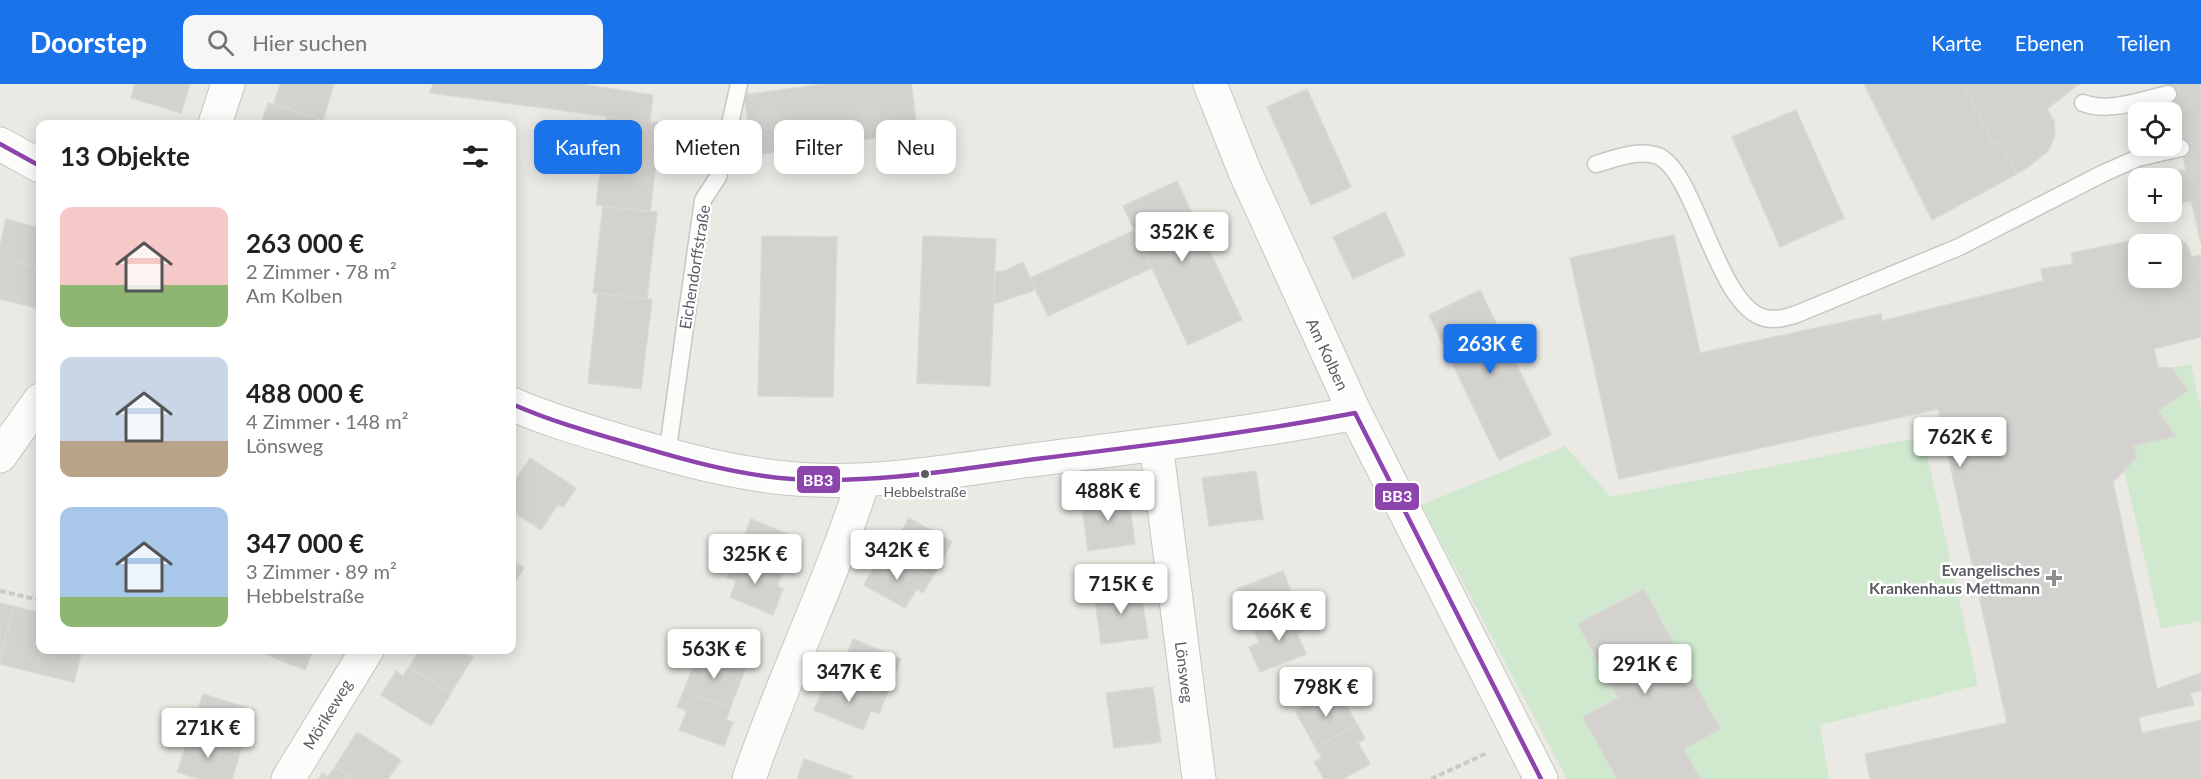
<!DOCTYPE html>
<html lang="de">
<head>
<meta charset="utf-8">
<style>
  :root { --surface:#fff; --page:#f6f6f6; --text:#202124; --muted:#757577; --accent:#1a73e8 }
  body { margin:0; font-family:Lato,sans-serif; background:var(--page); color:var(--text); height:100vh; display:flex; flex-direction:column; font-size:22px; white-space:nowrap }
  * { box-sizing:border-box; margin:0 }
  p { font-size:20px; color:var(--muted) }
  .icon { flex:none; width:33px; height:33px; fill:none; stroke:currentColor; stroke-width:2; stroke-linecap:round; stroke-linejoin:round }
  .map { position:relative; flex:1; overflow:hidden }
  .panel { position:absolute; left:36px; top:36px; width:480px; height:534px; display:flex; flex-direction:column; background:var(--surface); border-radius:12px; box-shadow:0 3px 15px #0003 }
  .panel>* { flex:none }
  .banner { position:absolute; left:534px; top:36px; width:570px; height:54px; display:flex; gap:12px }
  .tools { position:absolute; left:2128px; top:18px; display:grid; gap:12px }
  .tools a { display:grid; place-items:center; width:54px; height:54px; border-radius:12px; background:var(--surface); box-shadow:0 3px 15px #0003; font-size:30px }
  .price { position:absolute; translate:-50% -51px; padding:0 14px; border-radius:6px; background:#fff; color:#222; font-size:20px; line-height:39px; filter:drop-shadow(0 2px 3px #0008) }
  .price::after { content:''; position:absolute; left:50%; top:36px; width:18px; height:14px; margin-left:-9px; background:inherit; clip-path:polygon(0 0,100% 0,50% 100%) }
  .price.selected { background:var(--accent); color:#fff }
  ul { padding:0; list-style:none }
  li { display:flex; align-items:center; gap:18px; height:150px; padding:0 24px }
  li span { display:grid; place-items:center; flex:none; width:168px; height:120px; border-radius:12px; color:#555 }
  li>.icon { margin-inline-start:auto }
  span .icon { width:72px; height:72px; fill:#fffc; stroke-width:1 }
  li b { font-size:26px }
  h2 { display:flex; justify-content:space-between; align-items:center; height:72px; padding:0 24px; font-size:26px }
  .tag { padding:0 21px; border-radius:12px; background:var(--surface); box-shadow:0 3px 15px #0003; font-size:21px; line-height:54px }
  .tag.selected { background:var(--accent); color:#fff }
  header { display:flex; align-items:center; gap:36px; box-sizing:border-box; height:84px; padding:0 30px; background:var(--accent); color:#fff }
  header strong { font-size:28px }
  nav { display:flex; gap:33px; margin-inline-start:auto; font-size:21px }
  .search { width:420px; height:54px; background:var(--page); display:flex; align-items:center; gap:15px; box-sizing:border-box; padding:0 21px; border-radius:12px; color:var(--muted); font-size:22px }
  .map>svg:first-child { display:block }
  .green { fill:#d0e8ce }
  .building { fill:#d3d2ce; stroke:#dad8d2; stroke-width:1.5; fill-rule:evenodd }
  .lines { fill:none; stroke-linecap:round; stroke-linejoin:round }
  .service-casing { stroke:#c6c7c5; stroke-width:19 }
  .minor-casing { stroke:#c6c7c5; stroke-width:35 }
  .tertiary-casing { stroke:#c6c7c5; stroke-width:35 }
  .path { stroke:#c6ccc9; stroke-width:4; stroke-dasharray:6 3; stroke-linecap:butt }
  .service { stroke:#fcfcfb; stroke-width:16 }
  .minor { stroke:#fcfcfb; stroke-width:33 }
  .tertiary { stroke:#fcfcfb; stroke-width:33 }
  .bus-1-casing { stroke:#fff; stroke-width:9 }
  .bus-1 { stroke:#8e44ad; stroke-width:4.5 }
  .bus-dot { fill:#595d62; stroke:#fff; stroke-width:2 }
  .poi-dot { fill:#8c8e8f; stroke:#fff; stroke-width:2 }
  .labels { text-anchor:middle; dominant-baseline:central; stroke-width:5; stroke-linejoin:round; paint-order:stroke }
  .bus-label { font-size:14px; fill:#595d62; stroke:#fff }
  .street-label { font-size:16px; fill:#595d62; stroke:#fff }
  .poi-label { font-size:16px; font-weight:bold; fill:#595d62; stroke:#fff; text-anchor:end }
  .line-badge { stroke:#fff; stroke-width:2 }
  .badge-label { font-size:16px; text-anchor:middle; font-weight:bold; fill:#fff }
</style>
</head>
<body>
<header>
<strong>Doorstep</strong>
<div class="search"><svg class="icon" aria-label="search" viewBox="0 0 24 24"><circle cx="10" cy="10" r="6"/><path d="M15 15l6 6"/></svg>Hier suchen</div>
<nav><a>Karte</a><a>Ebenen</a><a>Teilen</a></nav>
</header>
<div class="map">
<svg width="2201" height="695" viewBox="0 0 2201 695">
  <rect width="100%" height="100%" fill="#eae9e3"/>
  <path class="green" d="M2191,280L2201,326V537L2161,545L2124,386L2137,373L2134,362L2176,352L2158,327L2187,306L2172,284Z
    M1923,353L1978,601L1820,641L1829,695H1567L1422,421L1565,362L1611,413Z"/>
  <path class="building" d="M135,0H190L181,29L131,14Z
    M280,0H334L323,36L274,20Z
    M433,0H579L653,11L650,38L430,9Z
    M825,0H911L917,44L896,47V51L753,71L744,11Z
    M1864,0H1963L1994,61L1999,57L2017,90L1932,136Z
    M1963,0H2079L2047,25L2054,37L2055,52L2048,67L2028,83L2017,90L1999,57L1994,61Z
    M2167,0H2201V159L2191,116L2182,119L2174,88L2186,86Z
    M1307,5L1351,103L1311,121L1267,23Z
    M268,19L317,34L315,40H261Z
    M1796,26L1844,134L1780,163L1732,53Z
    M607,33L661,39L650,128L596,121Z
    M1177,97L1242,236L1188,261L1123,122Z
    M603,122L657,128L647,215L593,209Z
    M1385,128L1405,171L1353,195L1333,153Z
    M6,135L40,144V184L0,174V163Z
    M1135,146L1152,184L1048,232L1030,194Z
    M1674,151L1700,269L1881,230L1882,237L2043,197L2041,185L2073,180L2071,169L2149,153H2175L2186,159L2192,173L2201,171V253L2154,265L2158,283L2172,284L2188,306L2158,327L2176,352L2134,362L2137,373L2113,398L2157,605L2201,589V606L2190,610L2194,621L2139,633L2142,649L2201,636V695H1870L1865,670L2007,639L1938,325L1619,395L1570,174ZM2139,160H2172V194H2139Z
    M762,152L837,153L833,313L758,312Z
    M923,152L996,155L990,302L917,299Z
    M0,174L40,184V225L0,215Z
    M1023,178L1035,206L994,220L995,188L1004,187Z
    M1480,206L1551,351L1499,376L1429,231Z
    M598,209L652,216L641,305L588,299Z
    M530,374L576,404L563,423L558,420L541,446L512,427V401Z
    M1256,387L1263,435L1209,442L1202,394Z
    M1128,408L1135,460L1088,467L1081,415Z
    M909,434L952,458L932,494L889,470Z
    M751,435L797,454L782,491L736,472Z
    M889,470L932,494L923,509L917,505L905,524L864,501L878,476L883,480Z
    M736,472L782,491L777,502L783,505L773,531L730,513L736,497L727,493Z
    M512,476L524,484L512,503Z
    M1283,487L1299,527L1254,545L1237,505Z
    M1140,501L1148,554L1101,560L1094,507Z
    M1644,505L1720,645L1684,665L1700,695H1617L1583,633L1618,614L1578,540Z
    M0,519L13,522L0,575Z
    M13,522L40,529V566H42L36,589L0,580Z
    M1299,527L1306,545L1297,549L1306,570L1260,588L1249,563L1259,559L1254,545Z
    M853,555L901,575L886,612L838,593Z
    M42,566H82L74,598L36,589Z
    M256,566H313L305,586Z
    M419,566H462L473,573L451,609L409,583Z
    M699,568L745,586L730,624L684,606Z
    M409,583L451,609L431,642L381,611L396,587L403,592Z
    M838,593L886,612L879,630L871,626L863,646L814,626L825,600L834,603Z
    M1153,603L1161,658L1114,664L1106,609Z
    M1336,604L1357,640L1316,664L1295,627Z
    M684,606L730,624L726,636L733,638L724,662L679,646L687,627L677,623Z
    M203,610L254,626L241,666L190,649Z
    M1357,640L1365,655L1358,659L1370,680L1343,695H1324L1314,678L1322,674L1316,664Z
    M357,648L401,676L388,695H354L335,683Z
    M190,649L241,666L232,695H199L177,688Z
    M804,675L852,692L851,695H797Z
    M335,683L354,695H319L322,689L328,693Z"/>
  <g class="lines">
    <defs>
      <path id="service" d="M2083,19C2109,29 2141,16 2168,10
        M1596,80C1614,75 1636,66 1655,71C1695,81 1716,223 1765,234C1776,237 1787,233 1797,230L1959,163L2104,89L2138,74L2181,64
        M667,371L703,116L718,93L739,0"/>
      <path id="minor" d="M215,40L228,0
        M0,60L40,82
        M512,320C543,334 577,344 610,354C676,374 746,394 815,396C887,399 960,385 1032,376C1140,362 1248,350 1355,329
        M1156,360L1199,695
        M0,372L40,316
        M288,695L367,566
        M749,695C783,594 831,498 863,397"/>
      <path id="tertiary" d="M1210,0L1245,88L1355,329L1541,695"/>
    </defs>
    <use href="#service" class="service-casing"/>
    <use href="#minor" class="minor-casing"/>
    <use href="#tertiary" class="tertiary-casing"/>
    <path class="path" d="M0,507L40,516
      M1431,695L1487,669"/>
    <use href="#service" class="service"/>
    <use href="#minor" class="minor"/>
    <use href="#tertiary" class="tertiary"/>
    <defs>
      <path id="bus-1" d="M0,60L40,82
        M512,320C548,336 586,347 624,358C678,374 735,391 792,395C874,400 955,386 1036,375C1143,362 1249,349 1355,329L1541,695"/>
    </defs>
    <use href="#bus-1" class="bus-1-casing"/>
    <use href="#bus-1" class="bus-1"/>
  </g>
  <circle class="bus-dot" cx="925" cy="390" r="5"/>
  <path class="poi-dot" d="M2051 485h6v6h6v6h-6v6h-6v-6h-6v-6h6z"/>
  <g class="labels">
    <g class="bus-label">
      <text x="925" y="407">Hebbelstraße</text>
    </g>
    <g class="street-label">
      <text transform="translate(694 183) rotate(-81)">Eichendorffstraße</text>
      <text transform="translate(1328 270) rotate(65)">Am Kolben</text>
      <text transform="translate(1185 588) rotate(83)">Lönsweg</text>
      <text transform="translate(327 630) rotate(-59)">Mörikeweg</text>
    </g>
    <g class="poi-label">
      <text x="2040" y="485">Evangelisches<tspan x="2040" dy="18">Krankenhaus Mettmann</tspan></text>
    </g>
  </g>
  <g class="line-badge">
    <rect x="796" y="381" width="45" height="29" rx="6" fill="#8e44ad"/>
    <rect x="1374" y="398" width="46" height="29" rx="6" fill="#8e44ad"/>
  </g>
  <g class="badge-label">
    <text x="818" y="402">BB3</text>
    <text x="1397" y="418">BB3</text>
  </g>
</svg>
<div class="tools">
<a><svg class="icon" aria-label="locate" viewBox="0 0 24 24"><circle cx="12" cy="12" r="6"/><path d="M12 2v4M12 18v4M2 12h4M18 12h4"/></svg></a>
<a>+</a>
<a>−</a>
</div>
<b class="price" style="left:1182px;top:179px">352K €</b>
<b class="price selected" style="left:1490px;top:291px">263K €</b>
<b class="price" style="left:1960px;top:384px">762K €</b>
<b class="price" style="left:1108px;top:438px">488K €</b>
<b class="price" style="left:897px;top:497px">342K €</b>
<b class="price" style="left:755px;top:501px">325K €</b>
<b class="price" style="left:1121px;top:531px">715K €</b>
<b class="price" style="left:1279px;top:558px">266K €</b>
<b class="price" style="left:714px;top:596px">563K €</b>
<b class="price" style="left:1645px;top:611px">291K €</b>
<b class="price" style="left:849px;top:619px">347K €</b>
<b class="price" style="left:1326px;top:634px">798K €</b>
<b class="price" style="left:208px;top:675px">271K €</b>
<div class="banner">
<a class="tag selected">Kaufen</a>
<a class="tag">Mieten</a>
<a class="tag">Filter</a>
<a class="tag">Neu</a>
</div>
<section class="panel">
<h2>13 Objekte<svg class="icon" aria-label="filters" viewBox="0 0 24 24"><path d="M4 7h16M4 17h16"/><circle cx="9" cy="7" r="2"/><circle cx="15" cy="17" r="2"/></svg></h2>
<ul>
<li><span style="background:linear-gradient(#f6c9c9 65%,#8fb573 0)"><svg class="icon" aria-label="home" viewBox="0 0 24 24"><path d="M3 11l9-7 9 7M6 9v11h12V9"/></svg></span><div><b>263 000 €</b><p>2 Zimmer · 78 m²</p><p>Am Kolben</p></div></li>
<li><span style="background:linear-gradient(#c9d6e8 70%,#b9a48a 0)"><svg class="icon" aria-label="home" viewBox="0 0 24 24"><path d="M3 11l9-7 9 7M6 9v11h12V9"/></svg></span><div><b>488 000 €</b><p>4 Zimmer · 148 m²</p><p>Lönsweg</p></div></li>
<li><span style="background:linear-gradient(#a9c7e8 75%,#8fb573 0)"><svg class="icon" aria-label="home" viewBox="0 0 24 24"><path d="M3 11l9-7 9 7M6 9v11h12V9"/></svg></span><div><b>347 000 €</b><p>3 Zimmer · 89 m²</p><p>Hebbelstraße</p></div></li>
</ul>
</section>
</div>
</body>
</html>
